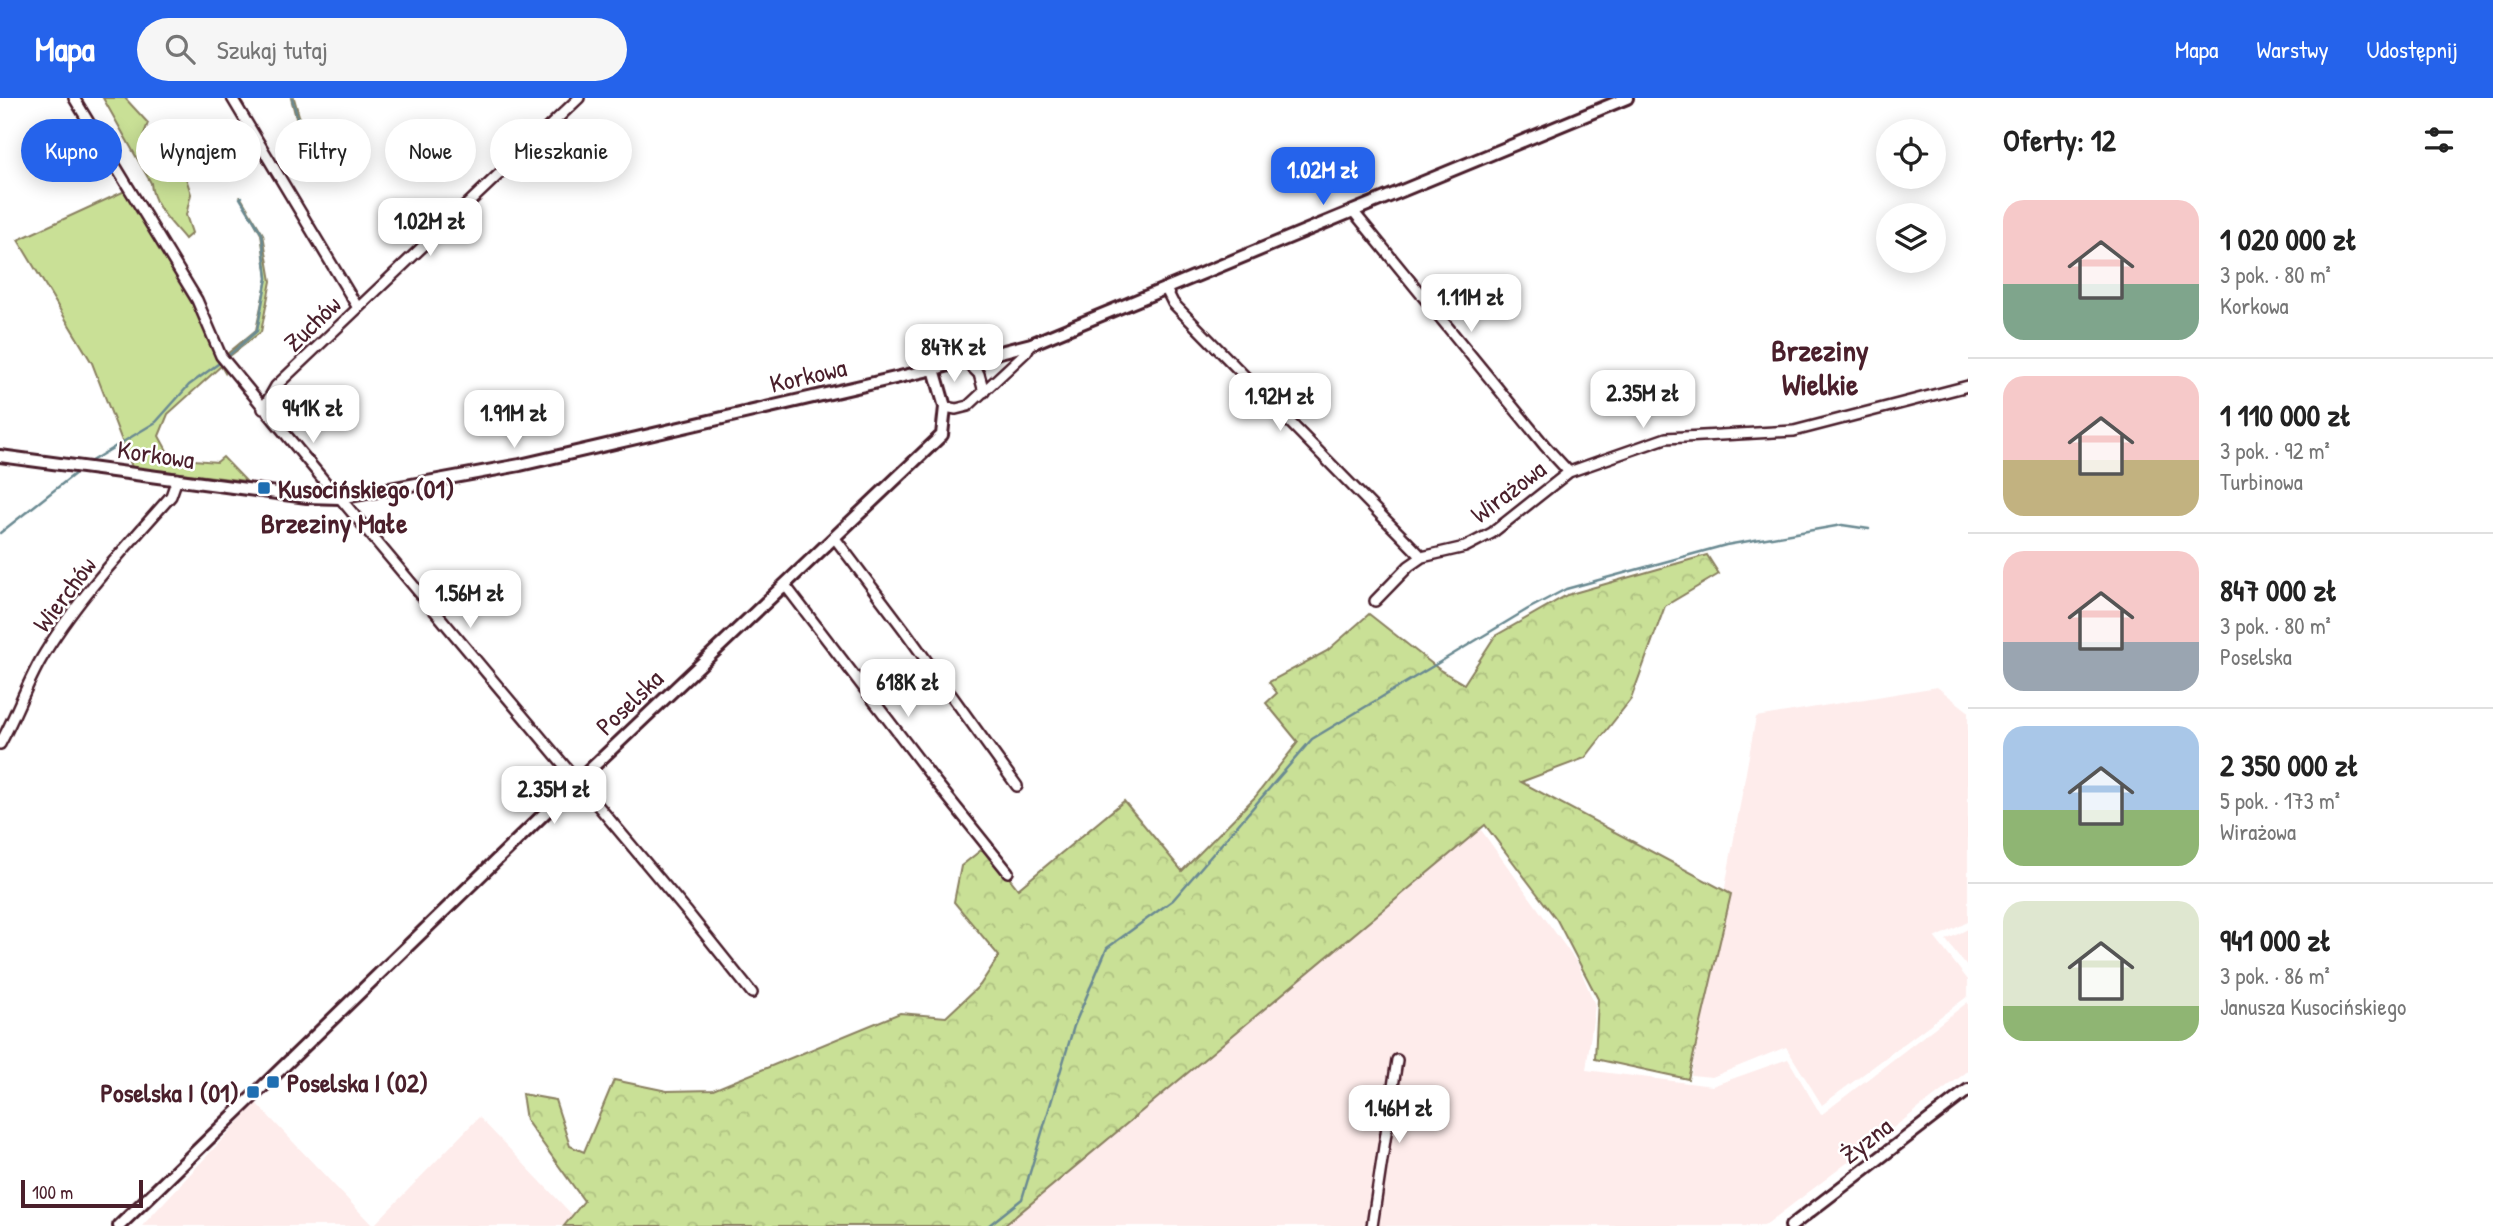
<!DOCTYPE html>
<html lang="pl">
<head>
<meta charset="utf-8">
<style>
  :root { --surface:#fff; --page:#f6f6f6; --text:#222; --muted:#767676; --line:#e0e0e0; --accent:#2563eb }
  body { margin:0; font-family:"Patrick Hand",sans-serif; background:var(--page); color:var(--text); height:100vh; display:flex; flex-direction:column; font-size:26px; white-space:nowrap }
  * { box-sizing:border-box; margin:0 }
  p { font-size:23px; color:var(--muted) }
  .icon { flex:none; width:38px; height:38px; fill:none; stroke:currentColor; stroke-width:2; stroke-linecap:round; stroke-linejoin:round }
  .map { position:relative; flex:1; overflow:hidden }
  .panel { display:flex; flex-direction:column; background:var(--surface); width:525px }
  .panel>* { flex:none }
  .guide { position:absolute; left:21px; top:21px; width:665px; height:63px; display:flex; gap:14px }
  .buttons { position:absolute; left:1876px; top:21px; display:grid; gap:14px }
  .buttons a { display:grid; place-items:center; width:70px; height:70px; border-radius:50%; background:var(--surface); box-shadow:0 4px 18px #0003; font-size:35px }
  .scale { position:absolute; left:21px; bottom:18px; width:122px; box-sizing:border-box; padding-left:7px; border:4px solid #4a1f2b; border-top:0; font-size:19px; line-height:24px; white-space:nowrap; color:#4a1f2b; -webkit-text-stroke:5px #fff; paint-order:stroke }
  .price { position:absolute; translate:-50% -60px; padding:0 16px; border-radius:14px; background:#fff; color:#222; font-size:23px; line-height:46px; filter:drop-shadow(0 2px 4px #0008) }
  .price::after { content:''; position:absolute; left:50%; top:42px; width:21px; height:16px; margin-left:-10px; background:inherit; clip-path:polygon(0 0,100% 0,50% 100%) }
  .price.on { background:var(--accent); color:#fff }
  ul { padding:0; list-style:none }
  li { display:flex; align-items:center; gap:21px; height:175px; padding:0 35px }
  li+li { border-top:2px solid var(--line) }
  li span { display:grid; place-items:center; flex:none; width:196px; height:140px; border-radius:21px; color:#555 }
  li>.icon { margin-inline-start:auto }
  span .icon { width:84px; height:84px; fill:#fffc; stroke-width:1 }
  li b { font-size:30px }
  h2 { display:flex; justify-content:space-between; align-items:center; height:84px; padding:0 35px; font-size:30px }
  .chip { padding:0 24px; border-radius:32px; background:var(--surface); box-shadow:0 4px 18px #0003; font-size:24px; line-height:63px }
  .chip.on { background:var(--accent); color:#fff }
  header { display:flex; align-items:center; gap:42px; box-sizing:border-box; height:98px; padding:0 35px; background:var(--accent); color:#fff }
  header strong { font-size:33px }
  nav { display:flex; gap:38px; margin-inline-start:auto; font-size:24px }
  .search { width:490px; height:63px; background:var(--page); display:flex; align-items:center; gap:18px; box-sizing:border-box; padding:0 24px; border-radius:38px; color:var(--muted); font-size:26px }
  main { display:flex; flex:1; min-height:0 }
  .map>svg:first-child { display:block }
  .built { fill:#feeceb }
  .green { fill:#c9e096; stroke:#8a8060; stroke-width:2 }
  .forest { fill:url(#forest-crowns); stroke:#8a8060; stroke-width:2 }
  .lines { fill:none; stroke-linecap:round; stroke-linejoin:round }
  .stream { stroke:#6a8a92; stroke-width:2.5 }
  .minor-casing { stroke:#4a1f2b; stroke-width:14 }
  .tertiary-casing { stroke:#4a1f2b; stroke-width:16 }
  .minor { stroke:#fff; stroke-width:9 }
  .tertiary { stroke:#fff; stroke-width:10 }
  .poi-dot { fill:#1f6fb2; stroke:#fff; stroke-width:2.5 }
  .labels { text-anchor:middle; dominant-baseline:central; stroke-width:5; stroke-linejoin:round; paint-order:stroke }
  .street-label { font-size:26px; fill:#4a1f2b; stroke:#fff }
  .poi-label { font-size:26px; font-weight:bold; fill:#4a1f2b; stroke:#fff; text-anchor:start }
  .neighbourhood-label { font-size:28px; font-weight:bold; fill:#4a1f2b; stroke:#fff }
  .quarter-label { font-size:30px; font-weight:bold; fill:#4a1f2b; stroke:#fff }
</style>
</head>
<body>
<header>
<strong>Mapa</strong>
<div class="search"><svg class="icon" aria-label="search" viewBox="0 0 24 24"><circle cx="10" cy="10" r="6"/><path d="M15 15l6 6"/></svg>Szukaj tutaj</div>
<nav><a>Mapa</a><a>Warstwy</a><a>Udostępnij</a></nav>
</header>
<main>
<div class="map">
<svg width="1968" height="1128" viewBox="0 0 1968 1128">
  <defs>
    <pattern id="forest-crowns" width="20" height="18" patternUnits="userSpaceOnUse" patternTransform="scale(1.75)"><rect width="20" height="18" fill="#c9e096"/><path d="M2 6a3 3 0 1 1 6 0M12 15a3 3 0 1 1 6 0" fill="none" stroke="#aec081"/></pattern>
  </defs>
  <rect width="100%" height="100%" fill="#fff"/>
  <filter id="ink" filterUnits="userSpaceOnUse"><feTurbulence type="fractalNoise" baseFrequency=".0143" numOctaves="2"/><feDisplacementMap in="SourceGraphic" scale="14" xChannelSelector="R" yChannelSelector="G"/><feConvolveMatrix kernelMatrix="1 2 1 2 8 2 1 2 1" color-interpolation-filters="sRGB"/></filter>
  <g filter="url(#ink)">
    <path class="built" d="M1937,589L1968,613V824L1935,840L1968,882V898L1822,1007L1786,949L1712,979L1691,977L1756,619Z
      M1471,718L1578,866L1595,907L1586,972L1712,988L1788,961L1821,1017L1968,904V973L1764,1128H1004L1301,880Z
      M1968,831V870L1946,842Z
      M256,1005L373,1128L479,1019L583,1128H142Z"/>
    <path class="green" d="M103,0H125L148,25L144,36L153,49L191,56L197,62L195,72L186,80L191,96L186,117L192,135L185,141C171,124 152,107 151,85Z
      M291,0H294L305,39C305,50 301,54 293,59L289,53L299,46L301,40Z
      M127,92L195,202L226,272L225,275L221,268L168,316L159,338L171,360L217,364L223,359L246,383L132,369L92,265L18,142Z
      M240,98L263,136L271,183L261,234L226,261L217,240L227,256L256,232L267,180L261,136Z"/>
    <path class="forest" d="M1707,457L1719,476L1665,508L1631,601L1585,660L1521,684L1731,796L1688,981L1595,961L1598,901L1557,822L1485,727L1004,1128H564L584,1103L526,1022L522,996L555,1002L570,1048L584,1054L614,982L667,993L713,992L900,915L946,919L980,887L999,858L954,804L961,768L985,749L1018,791L1124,703L1182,773L1255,699L1298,644L1266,605L1277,595L1269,584L1327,553L1369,516L1440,572L1464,586L1495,538L1567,497Z"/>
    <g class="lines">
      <path class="stream" d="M292,0L303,39V45L295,55
        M228,258L257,233L267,180L262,136L240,100L242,99
        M88,365L156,324L189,287L218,266
        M0,435L81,371
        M988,1128L1022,1101L1074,928L1107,850L1173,802L1312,641L1528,511L1566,491L1726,447L1842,427L1869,431"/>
      <defs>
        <path id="minor" d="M74,0L197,202L221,258L326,385L329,399
          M232,0L358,210
          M1353,113L1545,348L1569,374
          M1166,191L1173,205L1422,459
          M966,263L979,276L984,294
          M945,309L956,311L968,308L1026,254L1031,246
          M263,311L276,288L579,0
          M340,400L688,815L752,895
          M834,439L905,533L1017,688
          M785,487L935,683L1008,774
          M1375,503L1409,468L1422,459L1465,449L1492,435L1569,374L1666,340L1794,333L1968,288
          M0,646C15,619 25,590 40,563C74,504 126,449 171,398L177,381
          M1372,1128L1397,962"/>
        <path id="tertiary" d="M0,358L307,399L340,400L520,367L934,271L1031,246L1627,0
          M119,1128L578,683L942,337L945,309L934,271
          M1791,1128L1968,992"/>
      </defs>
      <use href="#minor" class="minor-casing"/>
      <use href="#tertiary" class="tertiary-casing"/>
      <use href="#minor" class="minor"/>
      <use href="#tertiary" class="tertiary"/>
    </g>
  </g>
  <g class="poi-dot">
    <rect x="257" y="383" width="14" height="14" rx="3.5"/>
    <rect x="266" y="977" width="14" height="14" rx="3.5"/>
    <rect x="246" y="987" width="14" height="14" rx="3.5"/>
  </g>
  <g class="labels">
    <g class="street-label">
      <text transform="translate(312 225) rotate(-44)">Zuchów</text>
      <text transform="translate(808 277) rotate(-13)">Korkowa</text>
      <text transform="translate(156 356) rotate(8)">Korkowa</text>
      <text transform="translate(1508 393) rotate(-37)">Wirażowa</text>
      <text transform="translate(64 496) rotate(-53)">Wierchów</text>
      <text transform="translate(629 604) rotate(-44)">Poselska</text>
      <text transform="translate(1866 1042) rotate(-38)">Żyzna</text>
    </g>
    <g class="poi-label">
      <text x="278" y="390">Kusocińskiego (01)</text>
      <text x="287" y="984">Poselska I (02)</text>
      <text x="239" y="994" text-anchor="end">Poselska I (01)</text>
    </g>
    <g class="neighbourhood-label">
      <text x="334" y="425">Brzeziny Małe</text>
    </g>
    <g class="quarter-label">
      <text x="1820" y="252">Brzeziny<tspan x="1820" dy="34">Wielkie</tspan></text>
    </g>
  </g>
</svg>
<div class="buttons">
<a><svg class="icon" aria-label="locate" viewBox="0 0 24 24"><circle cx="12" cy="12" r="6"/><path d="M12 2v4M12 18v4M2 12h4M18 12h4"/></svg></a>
<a><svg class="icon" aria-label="layers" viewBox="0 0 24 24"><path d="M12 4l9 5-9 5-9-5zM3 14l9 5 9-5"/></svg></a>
</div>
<div class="scale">100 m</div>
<b class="price on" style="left:1323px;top:109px">1.02M zł</b>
<b class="price" style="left:430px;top:160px">1.02M zł</b>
<b class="price" style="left:1471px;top:236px">1.11M zł</b>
<b class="price" style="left:954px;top:286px">847K zł</b>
<b class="price" style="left:1643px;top:332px">2.35M zł</b>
<b class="price" style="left:1280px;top:335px">1.92M zł</b>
<b class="price" style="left:313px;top:347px">941K zł</b>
<b class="price" style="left:514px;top:352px">1.91M zł</b>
<b class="price" style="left:470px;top:532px">1.56M zł</b>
<b class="price" style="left:908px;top:621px">618K zł</b>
<b class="price" style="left:554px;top:728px">2.35M zł</b>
<b class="price" style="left:1399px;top:1047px">1.46M zł</b>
<div class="guide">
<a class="chip on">Kupno</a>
<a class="chip">Wynajem</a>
<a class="chip">Filtry</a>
<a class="chip">Nowe</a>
<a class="chip">Mieszkanie</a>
</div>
</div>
<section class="panel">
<h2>Oferty: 12<svg class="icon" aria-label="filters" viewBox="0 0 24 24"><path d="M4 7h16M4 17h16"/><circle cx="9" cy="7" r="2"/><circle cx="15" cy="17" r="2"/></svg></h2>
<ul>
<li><span style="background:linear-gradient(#f6c9c9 60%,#7fa58c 0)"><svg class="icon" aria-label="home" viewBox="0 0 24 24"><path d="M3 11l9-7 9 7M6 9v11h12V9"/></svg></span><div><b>1 020 000 zł</b><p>3 pok. · 80 m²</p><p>Korkowa</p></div></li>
<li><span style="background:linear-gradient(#f6c9c9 60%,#c2b280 0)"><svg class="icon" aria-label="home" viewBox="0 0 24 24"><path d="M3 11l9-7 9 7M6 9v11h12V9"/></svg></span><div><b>1 110 000 zł</b><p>3 pok. · 92 m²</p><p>Turbinowa</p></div></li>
<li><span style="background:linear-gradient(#f6c9c9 65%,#9aa5b1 0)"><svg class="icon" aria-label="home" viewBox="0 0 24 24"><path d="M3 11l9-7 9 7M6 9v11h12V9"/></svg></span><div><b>847 000 zł</b><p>3 pok. · 80 m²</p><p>Poselska</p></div></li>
<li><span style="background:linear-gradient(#a9c7e8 60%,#8fb573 0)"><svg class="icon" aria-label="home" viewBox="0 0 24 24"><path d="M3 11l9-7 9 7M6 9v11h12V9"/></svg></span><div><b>2 350 000 zł</b><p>5 pok. · 173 m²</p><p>Wirażowa</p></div></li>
<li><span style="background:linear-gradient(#dfe7d0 75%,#8fb573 0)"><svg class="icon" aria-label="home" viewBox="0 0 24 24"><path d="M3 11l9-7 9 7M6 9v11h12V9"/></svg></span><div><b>941 000 zł</b><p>3 pok. · 86 m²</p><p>Janusza Kusocińskiego</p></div></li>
</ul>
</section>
</main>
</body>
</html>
